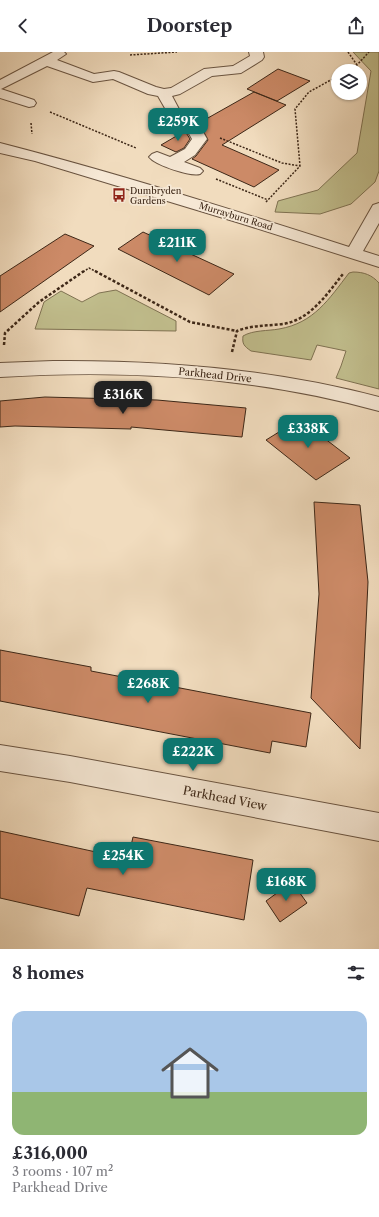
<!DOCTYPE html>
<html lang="en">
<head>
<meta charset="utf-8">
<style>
  :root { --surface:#fff; --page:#f7f7f7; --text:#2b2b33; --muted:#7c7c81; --accent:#0f766e }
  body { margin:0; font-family:"Libre Caslon Text",serif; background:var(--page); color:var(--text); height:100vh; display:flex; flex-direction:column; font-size:15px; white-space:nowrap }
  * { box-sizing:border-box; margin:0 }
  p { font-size:13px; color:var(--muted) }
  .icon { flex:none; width:22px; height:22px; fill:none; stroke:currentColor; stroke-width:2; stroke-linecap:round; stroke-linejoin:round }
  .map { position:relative; height:897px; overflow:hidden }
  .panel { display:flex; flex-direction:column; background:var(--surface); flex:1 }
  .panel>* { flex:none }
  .controls { position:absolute; left:331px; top:12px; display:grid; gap:8px }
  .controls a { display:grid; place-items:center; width:36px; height:36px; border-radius:50%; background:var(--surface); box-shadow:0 1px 3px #0004; font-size:20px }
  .price { position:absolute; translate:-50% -34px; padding:0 9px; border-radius:8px; background:var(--accent); color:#fff; font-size:13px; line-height:26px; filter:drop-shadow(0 1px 2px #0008) }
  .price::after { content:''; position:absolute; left:50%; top:24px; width:12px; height:9px; margin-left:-6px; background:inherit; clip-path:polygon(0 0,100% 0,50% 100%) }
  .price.active { background:#222; color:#fff }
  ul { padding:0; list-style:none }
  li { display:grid; align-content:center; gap:8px; height:212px; padding:0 12px }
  li span { display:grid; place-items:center; height:124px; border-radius:12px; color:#555 }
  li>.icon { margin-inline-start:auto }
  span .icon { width:72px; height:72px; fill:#fffc; stroke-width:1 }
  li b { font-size:17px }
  h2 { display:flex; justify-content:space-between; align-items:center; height:48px; padding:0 12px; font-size:17px }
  header { display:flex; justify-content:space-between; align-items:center; height:52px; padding:0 12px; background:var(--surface); font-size:18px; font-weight:700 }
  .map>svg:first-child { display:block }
  .green { fill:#c1be8d; stroke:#7f7252 }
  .building { fill:#cc8a67; stroke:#3d2717 }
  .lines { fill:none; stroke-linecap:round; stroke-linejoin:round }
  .minor-casing { stroke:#6a5441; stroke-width:2 }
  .path-far1 { stroke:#3d2717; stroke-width:1.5; stroke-dasharray:2 1.5; stroke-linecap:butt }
  .path { stroke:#3d2717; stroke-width:2.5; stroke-dasharray:3 2; stroke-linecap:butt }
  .minor { fill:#f6e8d5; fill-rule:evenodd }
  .labels { text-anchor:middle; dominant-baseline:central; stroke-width:3.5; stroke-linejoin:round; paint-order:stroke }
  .far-poi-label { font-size:9px; fill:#3d2717; stroke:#f6e8d5; text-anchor:start }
  .far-street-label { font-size:9px; fill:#3d2717; stroke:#f6e8d5 }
  .street-label { font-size:10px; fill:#3d2717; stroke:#f6e8d5 }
  .near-street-label { font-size:12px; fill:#3d2717; stroke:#f6e8d5 }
</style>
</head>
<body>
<header><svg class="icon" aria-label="back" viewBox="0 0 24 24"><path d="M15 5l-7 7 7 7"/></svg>Doorstep<svg class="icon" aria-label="share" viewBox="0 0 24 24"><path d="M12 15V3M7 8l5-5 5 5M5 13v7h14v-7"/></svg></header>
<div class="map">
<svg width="379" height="897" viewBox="0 0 379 897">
  <rect width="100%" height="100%" fill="#f1dcbe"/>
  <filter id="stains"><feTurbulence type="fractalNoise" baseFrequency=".005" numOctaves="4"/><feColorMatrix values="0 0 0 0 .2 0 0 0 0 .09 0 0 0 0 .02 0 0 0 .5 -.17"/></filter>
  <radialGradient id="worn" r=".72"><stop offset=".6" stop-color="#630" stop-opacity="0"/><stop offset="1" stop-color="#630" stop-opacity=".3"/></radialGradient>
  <path class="green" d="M353,0H379V119L375,130L351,152L320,162L275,160L278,149L318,138L357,101L371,19Z
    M353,220C364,220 372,223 379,231V337L336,326L341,314L346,299L317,293L311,308L251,299C244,294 242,292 243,284C253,278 268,279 279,277C314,271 329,247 349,221Z
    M116,238L176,269V279L35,277L44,250L61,239L82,250L99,241Z"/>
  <path class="building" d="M278,17L310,29L277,49L247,37Z
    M254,40L286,53L222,93L279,118L254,135L192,107L196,104L208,88L199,71Z
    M185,79L190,87L184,96L176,100L161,93Z
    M143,180L234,222L209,243L118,197Z
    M65,182L94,194L0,260V224Z
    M45,345L157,348L246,356L242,385L131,375V377L15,374L0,375V349Z
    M300,367L324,386L350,406L316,428L266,388Z
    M314,450L360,453L368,530L360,697L311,646L319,542Z
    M0,598L91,615V619L311,661L306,695L272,689L270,701L0,649Z
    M0,779L128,807L133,785L253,808L244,868L87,836L79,864L0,846Z
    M292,830L307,851L280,870L266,849Z"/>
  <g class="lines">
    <defs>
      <path id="minor" d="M53,0H64L66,2L57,8L94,22L114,19L119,20L156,35L164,37L171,36L204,17L233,14L250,4L249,0H263L264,5L262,8L241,21L212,24L180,42L172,44L180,59L199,73L207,87L195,103L184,110L200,116L203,119L200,122C191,125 155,113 149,105L152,102L157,100L170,105L185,97L192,87L188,80L170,65L158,44L148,42L113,27L93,30L47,14L1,37L34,48L36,51L34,54L29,55L0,46V28Z
        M0,91C117,121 233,158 349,195L373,153L379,151V171L363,199L379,204V215L243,172L35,109L0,101Z
        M53,309C162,308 273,317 379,345V359C257,325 126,317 0,325V311Z
        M0,693L70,704L379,761V789L70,730L0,719Z"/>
    </defs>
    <use href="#minor" class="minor-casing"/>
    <path class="path-far1" d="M348,0L357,13
      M130,3L177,0
      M347,19L357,13L369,0
      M50,60L136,96
      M31,71L32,82
      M220,86L282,111L300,114
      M216,127L268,148
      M266,150L300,114L295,57L309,40L338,24
      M83,220L89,216L97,220"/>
    <path class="path" d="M95,219L190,270L237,279
      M4,293L5,281L39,250L84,219
      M232,300L237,279C252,273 267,274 283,272C310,268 327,242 343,222"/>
    <use href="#minor" class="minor"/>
  </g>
  <defs>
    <symbol id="bus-bare" viewBox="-9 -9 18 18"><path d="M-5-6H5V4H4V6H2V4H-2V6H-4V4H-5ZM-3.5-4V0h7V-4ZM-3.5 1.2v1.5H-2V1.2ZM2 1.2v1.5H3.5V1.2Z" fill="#8f2418" stroke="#f6e8d5" stroke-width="2.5" paint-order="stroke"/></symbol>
  </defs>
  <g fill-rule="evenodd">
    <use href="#bus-bare" x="109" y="133" width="20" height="20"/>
  </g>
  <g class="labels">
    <g class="far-poi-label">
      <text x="130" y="138">Dumbryden<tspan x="130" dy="10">Gardens</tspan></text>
    </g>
    <g class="far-street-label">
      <text transform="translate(236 164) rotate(17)">Murrayburn Road</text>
    </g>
    <g class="street-label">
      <text transform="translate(215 323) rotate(6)">Parkhead Drive</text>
    </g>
    <g class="near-street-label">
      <text transform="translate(225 746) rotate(11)">Parkhead View</text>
    </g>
  </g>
  <rect width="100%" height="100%" filter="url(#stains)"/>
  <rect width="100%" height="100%" fill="url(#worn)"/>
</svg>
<div class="controls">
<a><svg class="icon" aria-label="layers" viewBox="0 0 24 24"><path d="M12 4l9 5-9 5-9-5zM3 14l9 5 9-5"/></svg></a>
</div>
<b class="price" style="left:178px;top:90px">£259K</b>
<b class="price" style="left:177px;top:211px">£211K</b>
<b class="price active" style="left:123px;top:363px">£316K</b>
<b class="price" style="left:308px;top:397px">£338K</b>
<b class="price" style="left:148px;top:652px">£268K</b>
<b class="price" style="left:193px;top:720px">£222K</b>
<b class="price" style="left:123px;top:824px">£254K</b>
<b class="price" style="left:286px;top:850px">£168K</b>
</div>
<section class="panel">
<h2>8 homes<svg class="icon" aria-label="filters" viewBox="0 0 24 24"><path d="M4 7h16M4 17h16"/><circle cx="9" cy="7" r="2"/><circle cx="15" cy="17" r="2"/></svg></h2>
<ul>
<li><span style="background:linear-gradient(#a9c7e8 65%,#8fb573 0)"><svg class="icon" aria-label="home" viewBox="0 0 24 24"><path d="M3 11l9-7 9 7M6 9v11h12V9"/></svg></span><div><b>£316,000</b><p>3 rooms · 107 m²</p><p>Parkhead Drive</p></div></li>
</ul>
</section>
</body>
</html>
